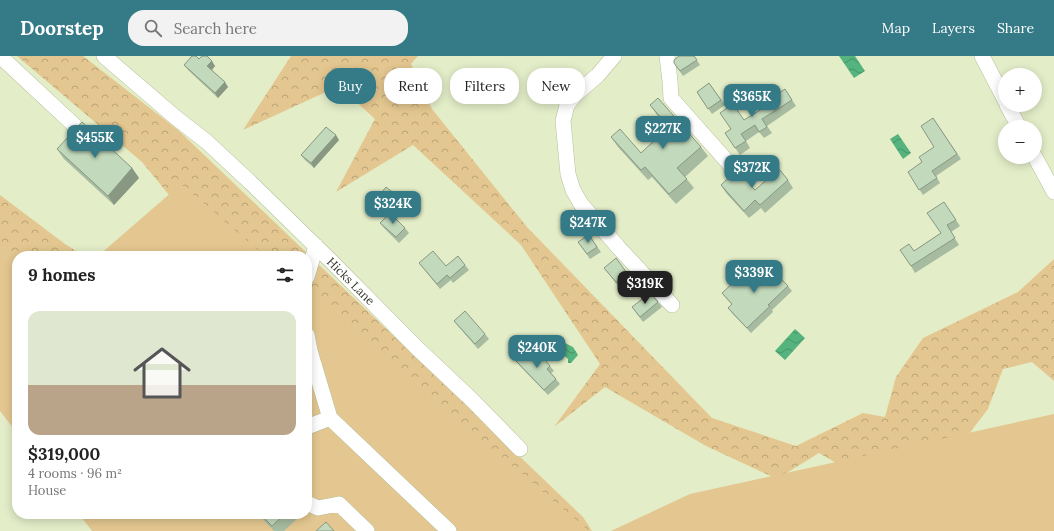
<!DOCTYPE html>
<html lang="en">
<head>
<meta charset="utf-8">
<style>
  :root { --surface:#fff; --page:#f2f2f2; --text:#222; --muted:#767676; --line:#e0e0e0; --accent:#357a87 }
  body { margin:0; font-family:Lora,serif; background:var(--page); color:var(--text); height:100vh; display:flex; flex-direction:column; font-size:15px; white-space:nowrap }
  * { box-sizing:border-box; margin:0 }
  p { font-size:13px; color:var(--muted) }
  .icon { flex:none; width:22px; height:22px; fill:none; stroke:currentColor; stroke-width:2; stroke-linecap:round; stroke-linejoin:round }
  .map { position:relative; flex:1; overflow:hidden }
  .side { position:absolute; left:12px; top:195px; width:300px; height:268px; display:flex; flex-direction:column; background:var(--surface); border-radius:16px; box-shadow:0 2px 10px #0003 }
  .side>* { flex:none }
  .guide { position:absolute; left:324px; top:12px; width:380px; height:36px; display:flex; gap:8px }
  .fabs { position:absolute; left:998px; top:12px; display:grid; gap:8px }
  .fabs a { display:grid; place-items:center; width:44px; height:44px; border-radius:50%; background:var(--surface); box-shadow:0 2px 10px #0003; font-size:20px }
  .price { position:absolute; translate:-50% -34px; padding:0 9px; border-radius:8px; background:var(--accent); color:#fff; font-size:13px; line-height:26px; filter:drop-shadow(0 1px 2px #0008) }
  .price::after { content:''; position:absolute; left:50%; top:24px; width:12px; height:9px; margin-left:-6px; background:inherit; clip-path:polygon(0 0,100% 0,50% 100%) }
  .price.active { background:#222; color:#fff }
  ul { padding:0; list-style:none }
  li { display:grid; align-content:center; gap:8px; height:212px; padding:0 16px }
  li+li { border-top:1px solid var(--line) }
  li span { display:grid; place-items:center; height:124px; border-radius:12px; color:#555 }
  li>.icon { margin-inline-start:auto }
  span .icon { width:72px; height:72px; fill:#fffc; stroke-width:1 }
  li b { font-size:17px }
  h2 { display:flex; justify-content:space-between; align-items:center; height:48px; padding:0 16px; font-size:17px }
  .tag { padding:0 14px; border-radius:16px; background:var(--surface); box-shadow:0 2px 10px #0003; font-size:14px; line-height:36px }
  .tag.active { background:var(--accent); color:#fff }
  header { display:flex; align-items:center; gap:24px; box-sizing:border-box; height:56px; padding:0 20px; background:var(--accent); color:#fff }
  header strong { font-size:19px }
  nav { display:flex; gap:22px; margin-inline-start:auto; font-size:14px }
  .search { width:280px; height:36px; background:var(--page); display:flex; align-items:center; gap:10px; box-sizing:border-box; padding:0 14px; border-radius:16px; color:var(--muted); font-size:15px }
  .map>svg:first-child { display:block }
  .forest { fill:url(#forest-crowns) }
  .garden { fill:#e4c790 }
  .water { fill:url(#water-waves) }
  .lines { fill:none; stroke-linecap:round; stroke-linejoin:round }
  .minor-casing { stroke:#b6bf9c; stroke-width:16 }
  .minor { stroke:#fff; stroke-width:15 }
  .wall { fill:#a7bba1 }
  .shaded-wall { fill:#889883 }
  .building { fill:#c2d9bb; stroke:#889883 }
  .labels { text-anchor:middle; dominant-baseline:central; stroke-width:3; stroke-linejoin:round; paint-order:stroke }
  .street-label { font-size:12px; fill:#363a2c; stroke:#fff }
</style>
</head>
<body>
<header>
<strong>Doorstep</strong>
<div class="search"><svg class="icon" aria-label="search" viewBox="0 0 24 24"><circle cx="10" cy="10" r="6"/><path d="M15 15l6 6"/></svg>Search here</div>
<nav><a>Map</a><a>Layers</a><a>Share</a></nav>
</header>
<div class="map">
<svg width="1054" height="475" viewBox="0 0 1054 475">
  <defs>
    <pattern id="forest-crowns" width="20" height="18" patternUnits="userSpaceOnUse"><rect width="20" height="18" fill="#e4c790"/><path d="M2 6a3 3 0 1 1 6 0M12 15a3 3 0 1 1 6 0" fill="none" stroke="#baa376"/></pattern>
    <pattern id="water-waves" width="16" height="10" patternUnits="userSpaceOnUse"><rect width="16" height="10" fill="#55b37e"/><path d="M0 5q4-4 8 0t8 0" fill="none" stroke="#479367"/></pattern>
  </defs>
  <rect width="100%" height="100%" fill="#e3edc8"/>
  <path class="forest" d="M17,0H83L178,74L583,461L592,475H510L307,319V200H219L142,106Z
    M291,0H418L411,8L432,53L527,171L712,362L796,390L863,357L885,361L896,321L923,282L1018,236L1054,203V325L1032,306L1003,313L988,353L968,379L885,435L819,397L777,423L706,390L605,331L554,371L600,308L521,189L413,89L336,136L375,63L339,30L243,74Z
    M0,139L65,188L84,200H17V287L0,266Z"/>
  <path class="garden" d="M181,128L265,200H98Z
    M0,183L17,202V377L0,355Z
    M307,235L589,475H92L79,458H307Z
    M1054,358V475H611L690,438Z"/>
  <path class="water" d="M839,0H855L865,15L854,22Z
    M898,78L911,97L903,103L890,83Z
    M795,273L805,282L785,304L775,295Z
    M563,286L573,291L578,299L571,307H568V303L557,293Z"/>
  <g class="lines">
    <defs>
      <path id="minor" d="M0,0L74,69
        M104,0L175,61L207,86L250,126L330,204L417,292L471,343L520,393
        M614,0L598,19L576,38L567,49L563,65L568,118L573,134L581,148L619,192L672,249
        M667,0L670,25L671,42L733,112
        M982,0L1005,44
        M1007,49L1019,71
        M1035,101L1054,136
        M307,221L316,190
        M307,279L310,295L330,362L449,475
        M307,371L330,362
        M307,447L318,452L339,448L367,475"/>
    </defs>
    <use href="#minor" class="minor-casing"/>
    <use href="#minor" class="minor"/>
  </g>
  <path class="wall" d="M694,0L700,9L683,20L674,7Z
    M199,3L215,10L212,14L228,31L218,42L188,14L184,9Z
    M709,27L725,49L712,58L697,36Z
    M785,33L796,50L767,70L772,77L764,82L759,76L746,85L750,92L740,99L725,77L765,51Z
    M650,49L701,91L708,100L685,121L694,132L676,148L652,121L648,124L618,91L611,81L641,97L668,72L657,59Z
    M933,62L961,103L936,120L940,127L923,139L908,116L922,106L934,91Z
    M339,84L314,112L305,104L301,99Z
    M57,93L132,112L139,122L114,149L64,103Z
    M788,124L793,132L765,157L761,152L749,162L726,137L721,129L755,134Z
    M379,140L397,141L389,150L380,142Z
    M944,146L960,170L951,176L959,189L915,217L911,210L914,195L941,177Z
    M380,167L405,172L409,177L399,187L384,172Z
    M589,179L601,196L590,203L578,186Z
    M419,207L446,210L465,209L469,214L453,227L451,224L440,233L423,212Z
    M604,212L627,217L631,222L619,231Z
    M758,217L788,230L792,235L772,254L773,256L751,277L732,257L728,252L732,249L726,242L722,237Z
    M658,246L662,251L643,266L632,251Z
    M454,265L485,278L489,283L478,293L458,270Z
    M535,301L550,310L554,315L551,317L560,328L548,339L520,310L516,305Z
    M258,458H300L301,459L284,475H274Z"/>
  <path class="shaded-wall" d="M212,5L215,10L211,15L207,10Z
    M225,26L228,31L218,42L215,37Z
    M336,79L339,84L314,112L311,107Z
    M132,112L139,122L114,149L108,140Z
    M395,138L397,141L389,150L387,147Z"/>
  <path class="building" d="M192,0H196L199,3L202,0H207L212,5L207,10L225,26L215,37L184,9Z
    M679,0H694L697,4L680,15L674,7V4Z
    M709,27L721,44L708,53L697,36Z
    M785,33L792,44L762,63L767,71L759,76L755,69L741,78L746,85L735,92L725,77L731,73L720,57L733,48L744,64L765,51L762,48Z
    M658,42L701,91L677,112L687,123L669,138L645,111L641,114L611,81L620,73L641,97L669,71L650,49Z
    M933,62L957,98L932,115L937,122L919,134L908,116L922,106L919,101L934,91L921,70Z
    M82,66L132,112L108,140L57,93Z
    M326,71L336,79L311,107L301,99Z
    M779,113L788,124L760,149L755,144L744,155L721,129L737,114L755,134Z
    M386,131L395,138L387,147L379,140Z
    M944,146L956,164L947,169L955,182L911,210L900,194L909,188L914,195L941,177L927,157Z
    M390,157L405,172L396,181L380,167Z
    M589,179L597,191L587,198L578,186Z
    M433,195L446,210L458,200L465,209L450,222L447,219L437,228L419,207Z
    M616,202L627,217L616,226L604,212Z
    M767,208L788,230L768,249L770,250L747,272L728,252L732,248L722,237L751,210L758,217Z
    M650,237L658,246L640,261L632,251Z
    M465,255L485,278L475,288L454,265Z
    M528,294L535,301L539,297L550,310L547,313L556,323L544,334L516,305Z
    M260,458H285L272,470Z
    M326,466L334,475H316Z"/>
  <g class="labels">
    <g class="street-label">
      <text transform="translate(351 225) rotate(45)">Hicks Lane</text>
    </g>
  </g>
</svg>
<div class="fabs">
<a>+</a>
<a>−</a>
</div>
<b class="price" style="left:752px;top:62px">$365K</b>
<b class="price" style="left:663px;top:94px">$227K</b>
<b class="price" style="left:95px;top:103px">$455K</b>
<b class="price" style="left:752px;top:133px">$372K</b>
<b class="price" style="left:393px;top:169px">$324K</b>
<b class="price" style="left:588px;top:188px">$247K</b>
<b class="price" style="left:754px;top:238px">$339K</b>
<b class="price active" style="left:645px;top:249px">$319K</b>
<b class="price" style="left:537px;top:313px">$240K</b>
<div class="guide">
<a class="tag active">Buy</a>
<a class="tag">Rent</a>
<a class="tag">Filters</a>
<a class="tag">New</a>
</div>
<section class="side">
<h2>9 homes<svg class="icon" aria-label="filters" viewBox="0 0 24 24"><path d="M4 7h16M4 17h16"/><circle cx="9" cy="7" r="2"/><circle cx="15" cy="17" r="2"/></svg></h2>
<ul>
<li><span style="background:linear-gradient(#dfe7d0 60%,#b9a48a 0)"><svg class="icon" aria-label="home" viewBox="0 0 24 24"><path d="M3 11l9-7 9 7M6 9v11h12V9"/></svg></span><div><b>$319,000</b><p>4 rooms · 96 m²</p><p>House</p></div></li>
</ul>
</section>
</div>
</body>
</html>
